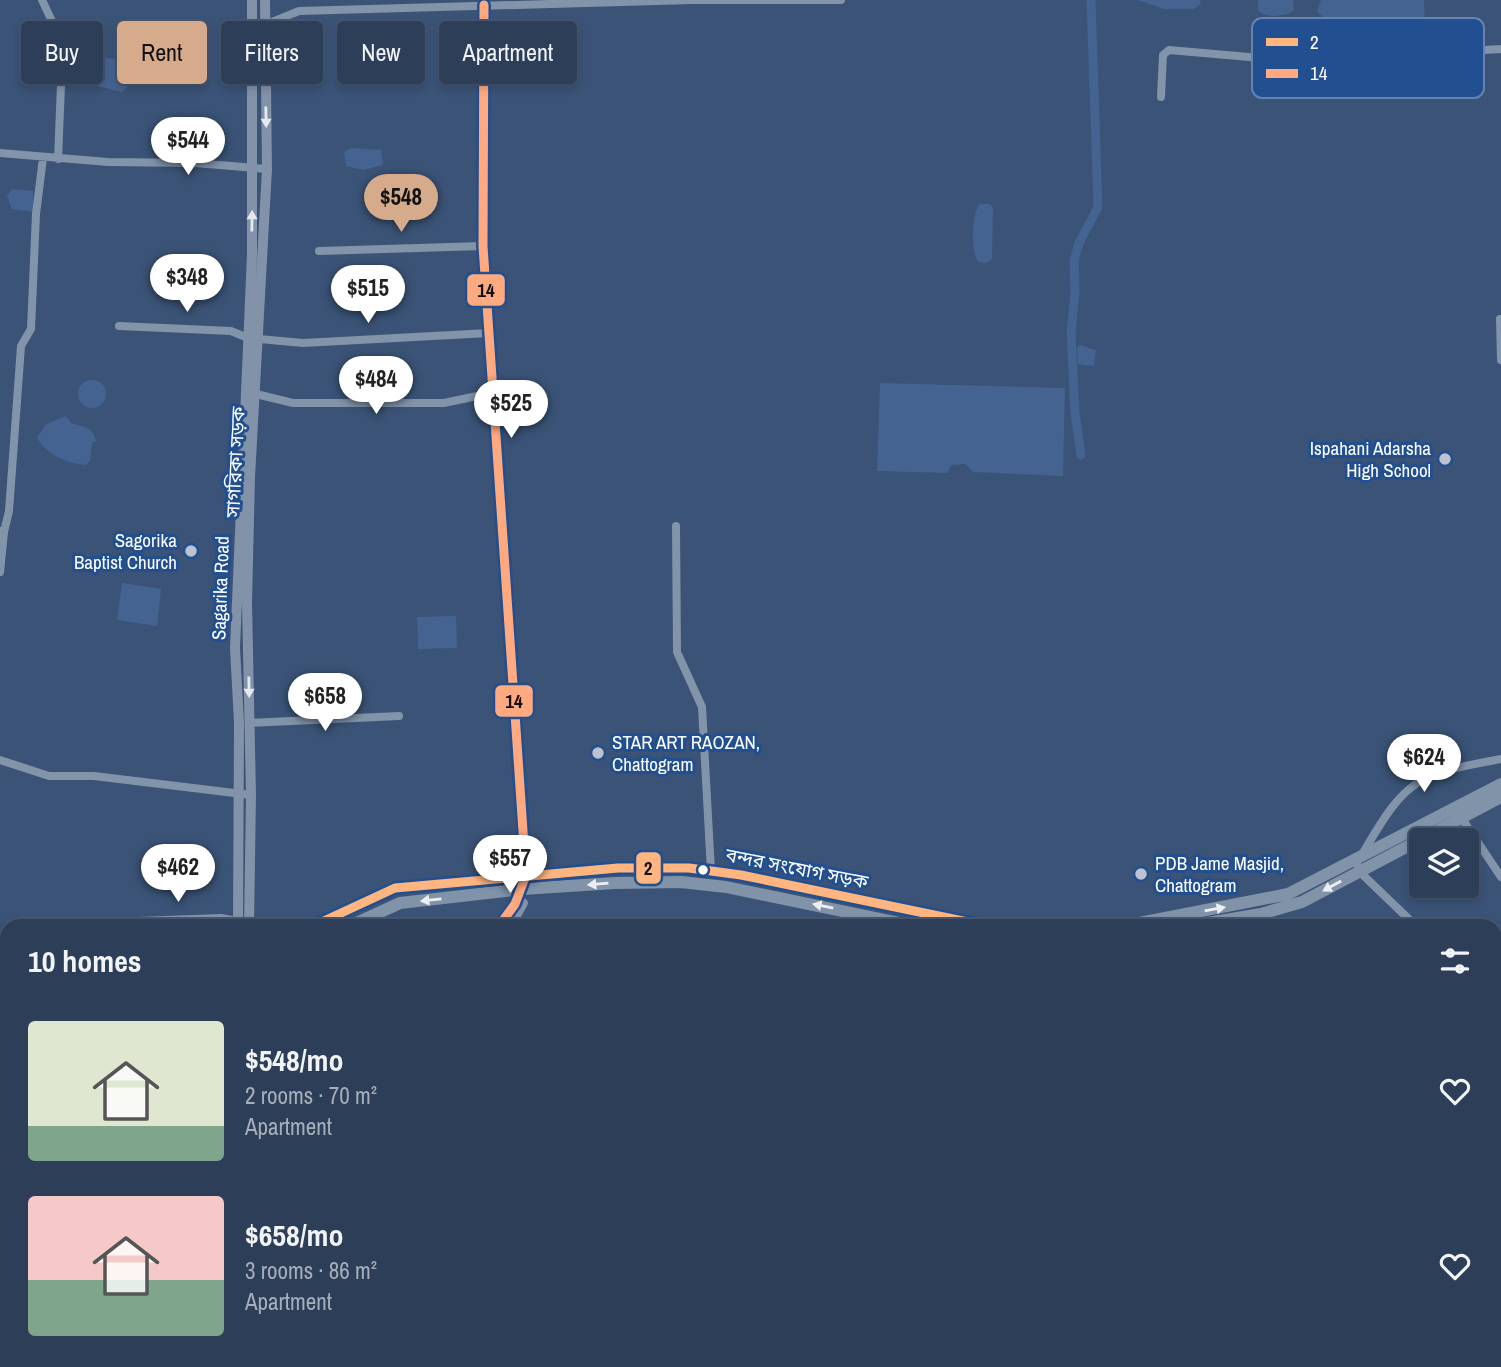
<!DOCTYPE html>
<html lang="en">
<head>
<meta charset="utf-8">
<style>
  :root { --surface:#2c3e58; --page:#384961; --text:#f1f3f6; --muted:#a6aeba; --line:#48576e; --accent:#d6ab8b }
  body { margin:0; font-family:"Archivo Narrow","Noto Sans Bengali",sans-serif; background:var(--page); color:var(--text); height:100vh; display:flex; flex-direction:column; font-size:26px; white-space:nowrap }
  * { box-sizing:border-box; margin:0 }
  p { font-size:23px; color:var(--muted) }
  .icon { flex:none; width:38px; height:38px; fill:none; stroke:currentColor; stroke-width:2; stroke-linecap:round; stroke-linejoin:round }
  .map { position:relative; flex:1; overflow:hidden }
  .side { position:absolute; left:0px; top:919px; width:1502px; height:450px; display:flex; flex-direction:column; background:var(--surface); border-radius:21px 21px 0 0; box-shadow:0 4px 10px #0003,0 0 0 2px var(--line) }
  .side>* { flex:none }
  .guide { position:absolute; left:21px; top:21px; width:700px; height:63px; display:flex; gap:14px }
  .tools { position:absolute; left:1409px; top:828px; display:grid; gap:14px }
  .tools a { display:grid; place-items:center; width:70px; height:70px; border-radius:7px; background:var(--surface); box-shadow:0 4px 10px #0003,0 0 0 2px var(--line); font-size:35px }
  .price { position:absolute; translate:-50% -60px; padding:0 16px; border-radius:24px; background:#fff; color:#222; font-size:23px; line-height:46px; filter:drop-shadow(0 2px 4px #0008) }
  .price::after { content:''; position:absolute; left:50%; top:42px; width:21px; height:16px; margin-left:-10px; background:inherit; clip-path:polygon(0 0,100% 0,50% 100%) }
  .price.on { background:var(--accent); color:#111 }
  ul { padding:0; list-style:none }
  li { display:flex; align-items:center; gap:21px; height:175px; padding:0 28px }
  li span { display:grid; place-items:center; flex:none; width:196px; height:140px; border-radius:7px; color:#555 }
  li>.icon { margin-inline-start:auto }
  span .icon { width:84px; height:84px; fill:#fffc; stroke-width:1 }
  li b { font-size:30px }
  h2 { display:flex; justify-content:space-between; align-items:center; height:84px; padding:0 28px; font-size:30px }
  .tag { padding:0 24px; border-radius:7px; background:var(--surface); box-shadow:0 4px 10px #0003,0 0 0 2px var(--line); font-size:24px; line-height:63px }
  .tag.on { background:var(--accent); color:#111 }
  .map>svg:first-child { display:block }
  .green { fill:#3765a5 }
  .water { fill:#456390 }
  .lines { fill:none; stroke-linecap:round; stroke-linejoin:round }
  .canal { stroke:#456390; stroke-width:9 }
  .minor { stroke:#8294a9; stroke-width:8 }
  .major { stroke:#8192a9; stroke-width:10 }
  .highway { stroke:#8193a9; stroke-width:12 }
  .bus-1-casing { stroke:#224f8f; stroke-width:14 }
  .bus-2-casing { stroke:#224f8f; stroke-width:14 }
  .bus-1 { stroke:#ffb580; stroke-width:9 }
  .bus-2 { stroke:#ffa980; stroke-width:9 }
  .oneway { fill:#e6e9ee }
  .oneway2 { fill:#eceff2 }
  .poi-dot { fill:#bac3cf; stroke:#224f8f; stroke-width:2.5 }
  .bus-dot { fill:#fff; stroke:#224f8f; stroke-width:2.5 }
  .labels { text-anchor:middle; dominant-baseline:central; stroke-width:6; stroke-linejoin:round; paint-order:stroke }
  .poi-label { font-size:19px; fill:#fff; stroke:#224f8f; text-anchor:end }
  .street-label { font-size:19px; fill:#fff; stroke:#224f8f }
  .key { fill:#224f8f; stroke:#6484b1; stroke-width:2 }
  .key-label { font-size:19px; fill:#fff }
  .line-badge { stroke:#224f8f; stroke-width:2.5 }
  .pale-badge-label { font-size:19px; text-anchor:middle; font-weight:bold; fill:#111 }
</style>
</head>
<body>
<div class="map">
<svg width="1501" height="1367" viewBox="0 0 1501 1367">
  <rect width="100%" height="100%" fill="#3a5376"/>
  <path class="green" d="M1373,1362H1426L1421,1367H1376Z"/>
  <path class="water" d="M1138,0H1200L1201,3L1194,9H1164Z
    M1258,0H1293L1294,11C1284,16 1268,19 1258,11Z
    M1321,0H1424L1425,23L1421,29L1408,27V34L1372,28C1359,41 1344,41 1328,33L1326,20L1317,11Z
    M98,56L148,66L152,71L147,84L131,83L122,92L93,85L87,66Z
    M351,148L381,150L383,165L363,170L346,166L344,152Z
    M12,189L33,191V212L12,209L7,196Z
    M980,204H990L993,208L992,259L987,263L978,262C971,252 971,214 980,204Z
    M1080,345L1096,350L1094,366L1078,364L1077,348Z
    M78 394a14 14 0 1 1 28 0a14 14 0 1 1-28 0Z
    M880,383L1065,388L1063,476L973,472L966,464L951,465L948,473L877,471Z
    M66,416L71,423C83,427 93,426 96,441L92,443L90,461L86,465C68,464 47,455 37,438L46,424Z
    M122,583L161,589L157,626L117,620Z
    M456,616L457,648L418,649L417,617Z"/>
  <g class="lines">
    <path class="canal" d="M1081,455L1075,413L1071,333L1075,292L1074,261L1079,243L1098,207L1091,0"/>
    <path class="minor" d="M42,0L58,34L62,60L58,159
      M484,5L483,246L526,875
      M252,30L299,11L692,0H841
      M1161,97L1163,55L1169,50L1295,61L1501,49
      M0,153L108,162L195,163L267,169
      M319,251L483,246
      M1500,319L1501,360
      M119,326L231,331L248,338L303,343L489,333
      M256,394L293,403H444L482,395L493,390
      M676,526L677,652L702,707L711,871
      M0,531L4,532L0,572
      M4,532L9,511L21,346L31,329L36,214L43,158
      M250,723L399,716
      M0,760L49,776H94L251,795
      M1461,817L1501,877
      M1363,853C1407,777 1416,775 1501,759
      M1354,859L1364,876L1416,926
      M111,926L136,921L221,918L243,922
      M0,963L7,964
      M1494,990L1501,986
      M1494,1020L1501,1032
      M1494,1051L1501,1048
      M0,1150H7
      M1494,1181L1501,1178
      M384,1362L385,1367
      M429,1362L432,1367
      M1213,1362L1215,1367
      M561,1367L577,1362
      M696,1367V1362
      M909,1367L920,1362
      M1154,1367L1166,1362
      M1307,1367L1317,1362"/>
    <path class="major" d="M238,926L239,723L235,648L252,254V0
      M249,926L251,795L247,603L250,477L267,169L265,0
      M499,926L515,904L524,884
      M510,926L523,903
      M224,1362L225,1367
      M271,1362L275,1367
      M292,1367L299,1362
      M306,1367L313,1362"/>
    <path class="highway" d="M313,926L395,888L618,868H689L741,875L987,926
      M350,926L400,903L523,889L615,883L681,882L726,887L914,926
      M1124,926L1288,894L1501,784
      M1190,926L1261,914L1302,902L1501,797
      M0,1066L7,1064
      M1018,1367L1020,1362
      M1029,1367L1032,1362"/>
    <defs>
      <path id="bus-1" d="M313,926L395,888L618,868H689L741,875L987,926"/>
      <path id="bus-2" d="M484,5L483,246L526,875L515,904L499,926"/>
    </defs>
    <use href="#bus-1" class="bus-1-casing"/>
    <use href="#bus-2" class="bus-2-casing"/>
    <use href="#bus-1" class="bus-1"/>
    <use href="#bus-2" class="bus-2"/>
  </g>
  <defs><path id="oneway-solid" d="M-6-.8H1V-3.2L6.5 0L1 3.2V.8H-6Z" transform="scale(1.75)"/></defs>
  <g class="oneway">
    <use href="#oneway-solid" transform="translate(266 117) rotate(89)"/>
    <use href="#oneway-solid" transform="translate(252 221) rotate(-89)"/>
    <use href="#oneway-solid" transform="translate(249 687) rotate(89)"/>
  </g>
  <g class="oneway2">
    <use href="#oneway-solid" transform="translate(598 884) rotate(175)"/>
    <use href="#oneway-solid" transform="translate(1332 886) rotate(151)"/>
    <use href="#oneway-solid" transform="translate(431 900) rotate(174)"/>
    <use href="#oneway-solid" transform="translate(823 906) rotate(-168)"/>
    <use href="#oneway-solid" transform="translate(1215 909) rotate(-10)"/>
  </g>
  <g class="poi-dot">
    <circle cx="1445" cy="459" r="7"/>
    <circle cx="191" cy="551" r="7"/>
    <circle cx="598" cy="753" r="7"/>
    <circle cx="1141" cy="874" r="7"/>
  </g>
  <circle class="bus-dot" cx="703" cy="870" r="6"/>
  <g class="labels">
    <g class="poi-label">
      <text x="1431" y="448">Ispahani Adarsha<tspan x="1431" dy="22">High School</tspan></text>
      <text x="177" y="540">Sagorika<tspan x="177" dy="22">Baptist Church</tspan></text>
      <text x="612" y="742" text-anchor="start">STAR ART RAOZAN,<tspan x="612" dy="22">Chattogram</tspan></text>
      <text x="1155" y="863" text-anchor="start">PDB Jame Masjid,<tspan x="1155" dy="22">Chattogram</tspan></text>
    </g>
    <g class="street-label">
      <text transform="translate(235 462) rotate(-87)">সাগরিকা সড়ক</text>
      <text transform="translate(220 588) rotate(-88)">Sagarika Road</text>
      <text transform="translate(797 868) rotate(11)">বন্দর সংযোগ সড়ক</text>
    </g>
  </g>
  <rect x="1252" y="18" width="232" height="80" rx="10" class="key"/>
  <rect x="1266" y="38" width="32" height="8" fill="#ffb580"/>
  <rect x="1266" y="69" width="32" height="9" fill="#ffa980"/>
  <g class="key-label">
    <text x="1310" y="49">2</text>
    <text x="1310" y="80">14</text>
  </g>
  <g class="line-badge">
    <rect x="466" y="273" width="40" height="34" rx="7" fill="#ffa980"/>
    <rect x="494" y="684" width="40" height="34" rx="7" fill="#ffa980"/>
    <rect x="635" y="851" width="27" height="34" rx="7" fill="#ffb580"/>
  </g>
  <g class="pale-badge-label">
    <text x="486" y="297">14</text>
    <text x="514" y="708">14</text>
    <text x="648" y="875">2</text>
  </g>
</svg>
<div class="tools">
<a><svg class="icon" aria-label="layers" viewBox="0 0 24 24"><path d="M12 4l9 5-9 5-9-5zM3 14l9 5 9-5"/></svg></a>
</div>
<b class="price" style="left:188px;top:177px">$544</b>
<b class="price on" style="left:401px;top:234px">$548</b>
<b class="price" style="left:187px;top:314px">$348</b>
<b class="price" style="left:368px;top:325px">$515</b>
<b class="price" style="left:376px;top:416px">$484</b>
<b class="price" style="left:511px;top:440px">$525</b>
<b class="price" style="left:325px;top:733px">$658</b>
<b class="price" style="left:1424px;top:794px">$624</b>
<b class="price" style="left:510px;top:895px">$557</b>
<b class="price" style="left:178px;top:904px">$462</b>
<div class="guide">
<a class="tag">Buy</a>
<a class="tag on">Rent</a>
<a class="tag">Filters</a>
<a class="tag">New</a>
<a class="tag">Apartment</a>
</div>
<section class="side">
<h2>10 homes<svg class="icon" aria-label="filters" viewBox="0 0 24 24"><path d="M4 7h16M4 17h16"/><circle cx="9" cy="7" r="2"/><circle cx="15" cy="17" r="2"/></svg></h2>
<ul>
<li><span style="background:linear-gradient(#dfe7d0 75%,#7fa58c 0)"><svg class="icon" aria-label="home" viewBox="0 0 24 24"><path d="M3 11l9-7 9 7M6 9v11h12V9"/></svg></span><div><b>$548/mo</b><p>2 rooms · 70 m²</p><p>Apartment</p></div><svg class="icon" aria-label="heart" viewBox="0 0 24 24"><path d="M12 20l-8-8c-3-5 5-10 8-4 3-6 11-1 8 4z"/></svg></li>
<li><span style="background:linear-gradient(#f6c9c9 60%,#7fa58c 0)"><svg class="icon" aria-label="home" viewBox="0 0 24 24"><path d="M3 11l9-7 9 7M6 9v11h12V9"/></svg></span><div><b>$658/mo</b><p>3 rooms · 86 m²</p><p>Apartment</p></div><svg class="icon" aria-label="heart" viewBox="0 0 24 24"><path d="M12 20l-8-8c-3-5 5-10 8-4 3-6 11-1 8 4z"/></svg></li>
</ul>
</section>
</div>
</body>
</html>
